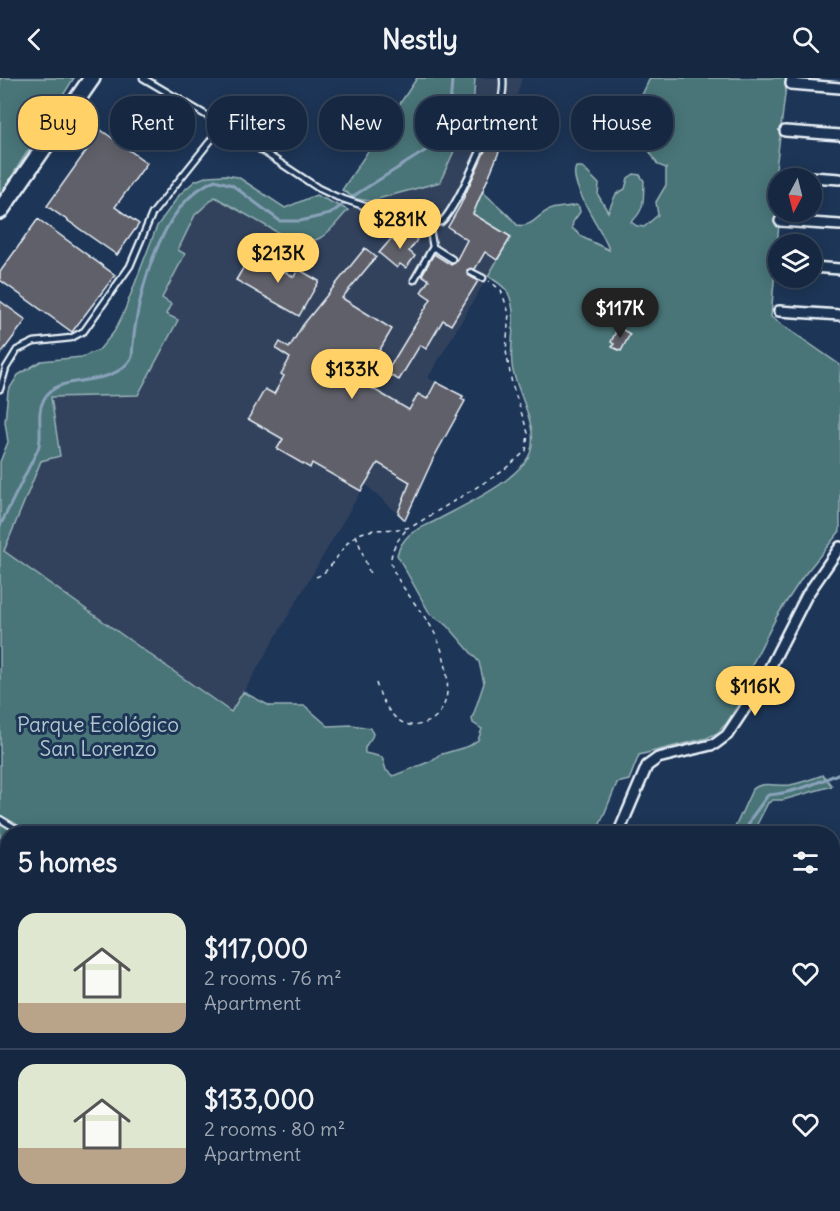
<!DOCTYPE html>
<html lang="en">
<head>
<meta charset="utf-8">
<style>
  :root { --surface:#162841; --page:#23344c; --text:#f1f3f6; --muted:#9ea6b1; --line:#35445a; --accent:#ffd166 }
  body { margin:0; font-family:Delius,sans-serif; background:var(--page); color:var(--text); height:100vh; display:flex; flex-direction:column; font-size:22px; white-space:nowrap }
  * { box-sizing:border-box; margin:0 }
  p { font-size:20px; color:var(--muted) }
  .icon { flex:none; width:33px; height:33px; fill:none; stroke:currentColor; stroke-width:2; stroke-linecap:round; stroke-linejoin:round }
  .map { position:relative; flex:1; overflow:hidden }
  .drawer { position:absolute; left:0px; top:748px; width:840px; height:386px; display:flex; flex-direction:column; background:var(--surface); border-radius:24px 24px 0 0; box-shadow:0 3px 15px #0003,0 0 0 2px var(--line) }
  .drawer>* { flex:none }
  .banner { position:absolute; left:18px; top:18px; width:804px; height:54px; display:flex; gap:12px }
  .needle { width:39px; rotate:187deg }
  .buttons { position:absolute; left:768px; top:90px; display:grid; gap:12px }
  .buttons a { display:grid; place-items:center; width:54px; height:54px; border-radius:50%; background:var(--surface); box-shadow:0 3px 15px #0003,0 0 0 2px var(--line); font-size:30px }
  .price { position:absolute; translate:-50% -51px; padding:0 14px; border-radius:21px; background:var(--accent); color:#111; font-size:20px; line-height:39px; filter:drop-shadow(0 2px 3px #0008) }
  .price::after { content:''; position:absolute; left:50%; top:36px; width:18px; height:14px; margin-left:-9px; background:inherit; clip-path:polygon(0 0,100% 0,50% 100%) }
  .price.current { background:#222; color:#fff }
  ul { padding:0; list-style:none }
  li { display:flex; align-items:center; gap:18px; height:150px; padding:0 18px }
  li+li { border-top:2px solid var(--line) }
  li span { display:grid; place-items:center; flex:none; width:168px; height:120px; border-radius:18px; color:#555 }
  li>.icon { margin-inline-start:auto }
  span .icon { width:72px; height:72px; fill:#fffc; stroke-width:1 }
  li b { font-size:26px }
  h2 { display:flex; justify-content:space-between; align-items:center; height:72px; padding:0 18px; font-size:26px }
  .tag { padding:0 21px; border-radius:24px; background:var(--surface); box-shadow:0 3px 15px #0003,0 0 0 2px var(--line); font-size:21px; line-height:54px }
  .tag.current { background:var(--accent); color:#111 }
  header { display:flex; justify-content:space-between; align-items:center; height:78px; padding:0 18px; background:var(--surface); font-size:27px; font-weight:800 }
  .map>svg:first-child { display:block }
  .built { fill:#31425d }
  .green { fill:#4a7478; stroke:#99b2b8; stroke-width:1.5 }
  .water { fill:#4a6d91; stroke:#89a2ba; stroke-width:1.5 }
  .lines { fill:none; stroke-linecap:round; stroke-linejoin:round }
  .stream { stroke:#89a2ba; stroke-width:3 }
  .building { fill:#61606b; stroke:#e8f1f8; stroke-width:1.5 }
  .service-casing { stroke:#e8f1f8; stroke-width:9 }
  .minor-casing { stroke:#e8f1f8; stroke-width:14 }
  .primary-casing { stroke:#e8f1f8; stroke-width:20 }
  .path { stroke:#e8f1f8; stroke-width:1.5; stroke-dasharray:4.5 4.5; stroke-linecap:butt }
  .service { stroke:#1d3557; stroke-width:4.5 }
  .minor { stroke:#1d3557; stroke-width:9 }
  .primary { stroke:#1d3557; stroke-width:15 }
  .labels { text-anchor:middle; dominant-baseline:central; stroke-width:6; stroke-linejoin:round; paint-order:stroke }
  .park-label { font-size:21px; fill:#b1c5cb; stroke:#1d3557 }
</style>
</head>
<body>
<header><svg class="icon" aria-label="back" viewBox="0 0 24 24"><path d="M15 5l-7 7 7 7"/></svg>Nestly<svg class="icon" aria-label="search" viewBox="0 0 24 24"><circle cx="10" cy="10" r="6"/><path d="M15 15l6 6"/></svg></header>
<div class="map">
<svg width="840" height="1133" viewBox="0 0 840 1133">
  <rect width="100%" height="100%" fill="#1d3557"/>
  <filter id="ink" filterUnits="userSpaceOnUse"><feTurbulence type="fractalNoise" baseFrequency=".0167" numOctaves="2"/><feDisplacementMap in="SourceGraphic" scale="12" xChannelSelector="R" yChannelSelector="G"/><feConvolveMatrix kernelMatrix="1 2 1 2 8 2 1 2 1" color-interpolation-filters="sRGB"/></filter>
  <g filter="url(#ink)">
    <path class="built" d="M475,0H522L504,62L473,136L511,159L428,300L467,319L433,381L405,442L365,406L232,634L4,473L41,382L60,378L51,319L177,241L166,235L161,220L185,176L178,172L195,137L215,119L291,162L324,160L348,132L370,123L475,5Z"/>
    <path class="green" d="M0,0H74L0,117Z
      M417,0H475L473,31L440,104L370,123L356,121L342,112Z
      M650,0H787L775,99L782,100H778L780,134L771,239L840,287V453L802,500L777,538L742,606L753,604L726,646L717,655L707,660L639,677L629,702L617,705L596,756H8V1126L420,1127L417,1133H0V384L8,364L5,344L8,313L18,297L41,283L82,279L99,272L114,254L124,234L157,148L180,116L195,103L208,98L225,97L238,99L285,130L316,117L348,132C329,153 322,169 291,162L215,119L195,137L178,172L185,176L162,220L171,226L166,236L178,242L138,317L51,319L60,378L41,383L4,473L231,634L243,614L270,628H305L328,648L352,647L370,650L373,656C372,663 363,666 365,675L382,679L386,692L393,698L431,683L439,677L469,668L478,662L482,651L473,645L472,641L484,605L479,584L448,548L430,536L397,477C399,469 403,463 409,457C416,451 428,447 437,442C465,427 505,409 525,384C545,360 519,319 513,293C507,268 520,239 508,215C504,207 495,203 488,198L511,159L473,136L482,113C494,125 507,134 517,147C531,150 536,139 547,133C555,128 567,130 576,127L579,129L580,134L573,144L572,150L584,160L609,172C604,154 567,105 576,89H582L599,106L598,117L608,134L616,116L625,111L628,100L634,96L640,97L644,103C643,120 646,132 631,144L637,148L644,149L658,137L656,124L666,107V90L658,87L637,53L626,44L625,39L628,30L641,19Z
      M823,697L832,708L783,722H773L768,725L752,756H732L752,712C762,702 777,709 790,707C801,705 812,701 823,697Z"/>
    <path class="water" d="M599,16L624,27L618,41L593,31Z"/>
    <g class="lines">
      <path class="stream" d="M0,448L38,371C44,355 35,337 44,321C60,292 111,314 132,279C135,224 158,126 215,102L232,107L280,143H300L330,136L358,115L428,71C448,51 451,28 452,0
        M744,756L752,739L768,717C794,715 817,705 840,695
        M681,1133L682,1126"/>
    </g>
    <path class="building" d="M159,32L177,45L166,60L149,47Z
      M101,52L147,85L115,129L139,146L117,177L47,128Z
      M492,57L504,62L473,136L511,159L497,182L485,174L475,191L467,192L468,197L478,203L451,247L443,242L426,271L420,267L399,302L386,295L431,221L421,214L429,202L422,197L434,176L451,187L455,185L467,162L448,149L460,128Z
      M38,141L115,197L72,254L0,202V194Z
      M404,152L417,162L409,173L415,178L406,190L400,186L397,190L379,175L391,161L395,164Z
      M365,170L376,179L342,220L392,251L361,304L409,332L418,316L427,321L436,304L463,318L461,321L465,323L433,381L405,442L398,435L410,404L378,385L361,413L312,385L310,390L277,371L283,361L248,341L265,311L274,316L284,298L281,296L290,280L276,271L280,264L289,270L303,247Z
      M252,175L294,199L298,191L319,203L299,238L236,202Z
      M0,223L26,242L0,277Z
      M618,249L630,256L621,273L612,269L614,266L611,264Z"/>
    <g class="lines">
      <defs>
        <path id="service" d="M143,0L223,47L318,110L337,119L418,146L441,144C457,131 488,55 498,32C502,22 504,11 503,0
          M433,169L452,181
          M471,194L483,200
          M414,202L433,169L429,146
          M0,311L6,290L17,272L34,264L71,260L84,253L130,188L152,136L223,47
          M0,741L25,756
          M0,885L8,857
          M0,970L8,969"/>
        <path id="minor" d="M792,0L791,6L840,10
          M785,53L840,57
          M782,97L840,101
          M780,143L840,147
          M812,189L840,191
          M779,233L840,237
          M618,756L647,688L658,680L715,666L727,657L763,603L807,517L840,469"/>
        <path id="primary" d="M0,133L92,0"/>
      </defs>
      <use href="#service" class="service-casing"/>
      <use href="#minor" class="minor-casing"/>
      <use href="#primary" class="primary-casing"/>
      <path class="path" d="M356,457L370,496
        M316,499C334,492 339,470 354,459C371,447 394,455 413,448L500,395L526,373L528,355L512,306L506,273L509,235L501,212L489,203
        M376,605C382,625 397,654 422,646C460,636 448,580 434,554C426,537 391,499 391,483C391,470 399,460 407,451
        M548,1126L553,1133"/>
      <use href="#service" class="service"/>
      <use href="#minor" class="minor"/>
      <use href="#primary" class="primary"/>
    </g>
  </g>
  <g class="labels">
    <g class="park-label">
      <text x="98" y="646">Parque Ecológico<tspan x="98" dy="24">San Lorenzo</tspan></text>
    </g>
  </g>
</svg>
<div class="buttons">
<a><svg class="needle" viewBox="-14 -14 28 28"><path d="M0-13l5 13h-10z" fill="#e53935"/><path d="M0 13l5-13h-10z" fill="#9ea6b1"/></svg></a>
<a><svg class="icon" aria-label="layers" viewBox="0 0 24 24"><path d="M12 4l9 5-9 5-9-5zM3 14l9 5 9-5"/></svg></a>
</div>
<b class="price" style="left:400px;top:172px">$281K</b>
<b class="price" style="left:278px;top:206px">$213K</b>
<b class="price current" style="left:620px;top:261px">$117K</b>
<b class="price" style="left:352px;top:322px">$133K</b>
<b class="price" style="left:755px;top:639px">$116K</b>
<div class="banner">
<a class="tag current">Buy</a>
<a class="tag">Rent</a>
<a class="tag">Filters</a>
<a class="tag">New</a>
<a class="tag">Apartment</a>
<a class="tag">House</a>
</div>
<section class="drawer">
<h2>5 homes<svg class="icon" aria-label="filters" viewBox="0 0 24 24"><path d="M4 7h16M4 17h16"/><circle cx="9" cy="7" r="2"/><circle cx="15" cy="17" r="2"/></svg></h2>
<ul>
<li><span style="background:linear-gradient(#dfe7d0 75%,#b9a48a 0)"><svg class="icon" aria-label="home" viewBox="0 0 24 24"><path d="M3 11l9-7 9 7M6 9v11h12V9"/></svg></span><div><b>$117,000</b><p>2 rooms · 76 m²</p><p>Apartment</p></div><svg class="icon" aria-label="heart" viewBox="0 0 24 24"><path d="M12 20l-8-8c-3-5 5-10 8-4 3-6 11-1 8 4z"/></svg></li>
<li><span style="background:linear-gradient(#dfe7d0 70%,#b9a48a 0)"><svg class="icon" aria-label="home" viewBox="0 0 24 24"><path d="M3 11l9-7 9 7M6 9v11h12V9"/></svg></span><div><b>$133,000</b><p>2 rooms · 80 m²</p><p>Apartment</p></div><svg class="icon" aria-label="heart" viewBox="0 0 24 24"><path d="M12 20l-8-8c-3-5 5-10 8-4 3-6 11-1 8 4z"/></svg></li>
</ul>
</section>
</div>
</body>
</html>
